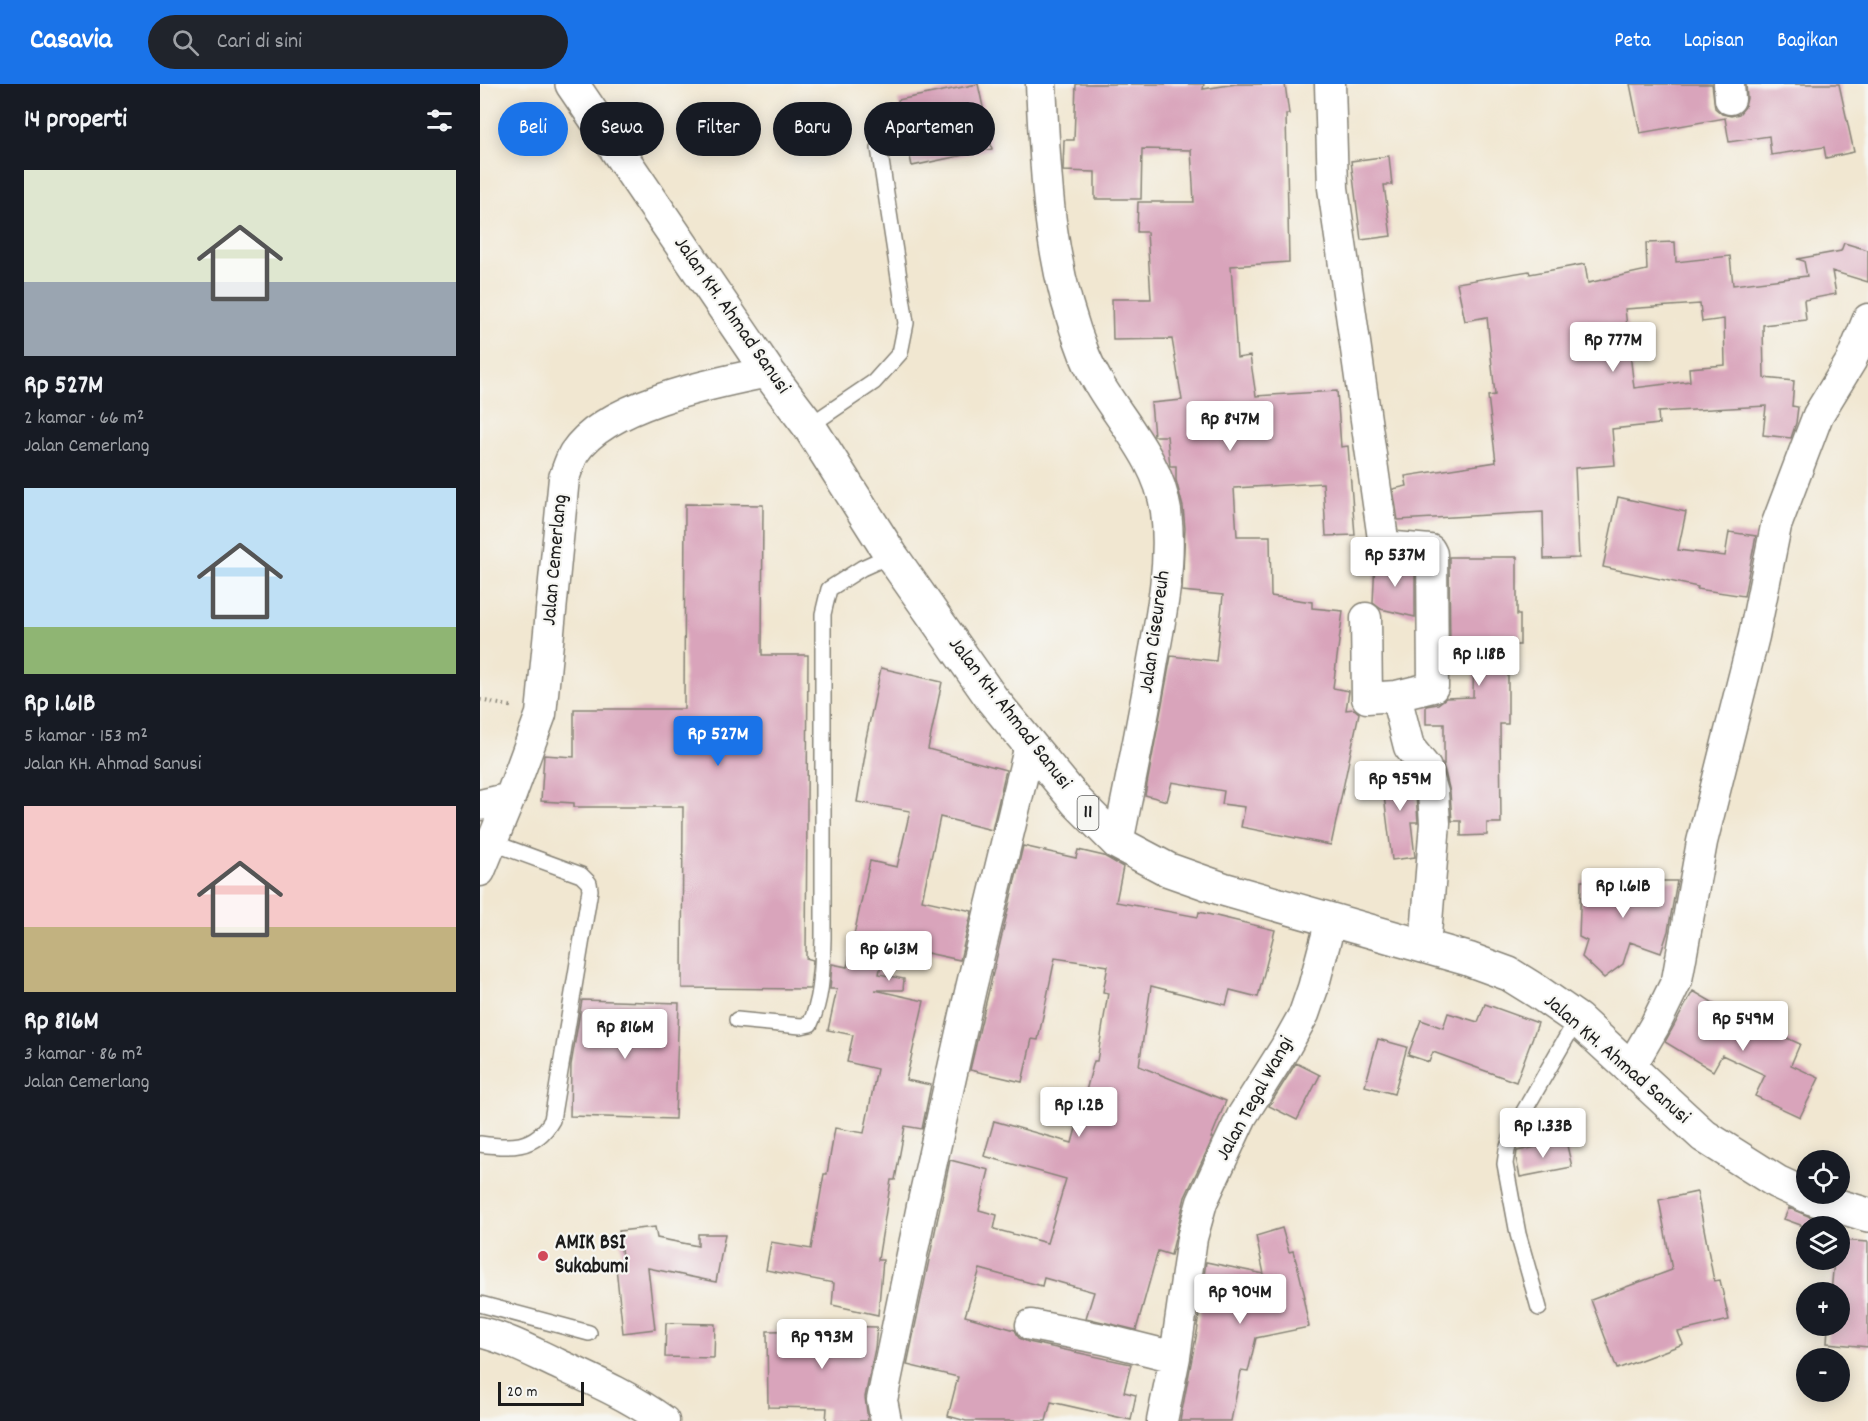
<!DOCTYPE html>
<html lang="id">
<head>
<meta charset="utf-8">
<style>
  :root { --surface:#171b24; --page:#20242c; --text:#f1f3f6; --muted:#9ea1a6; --accent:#1a73e8 }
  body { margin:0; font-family:Dekko,sans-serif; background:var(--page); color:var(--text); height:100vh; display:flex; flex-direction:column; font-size:22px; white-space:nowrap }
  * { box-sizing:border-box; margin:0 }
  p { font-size:20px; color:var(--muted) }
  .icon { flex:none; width:33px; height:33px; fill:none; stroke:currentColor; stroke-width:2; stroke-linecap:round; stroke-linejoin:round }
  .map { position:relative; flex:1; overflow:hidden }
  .drawer { display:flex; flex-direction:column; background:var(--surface); width:480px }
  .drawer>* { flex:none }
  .top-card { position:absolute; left:18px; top:18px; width:570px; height:54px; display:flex; gap:12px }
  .buttons { position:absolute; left:1316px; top:1066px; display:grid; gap:12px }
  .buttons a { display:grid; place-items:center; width:54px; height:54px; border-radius:50%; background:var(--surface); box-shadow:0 3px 15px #0003; font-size:30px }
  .scale { position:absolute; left:18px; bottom:15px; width:86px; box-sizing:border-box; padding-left:6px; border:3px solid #1c1c1c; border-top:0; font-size:16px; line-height:21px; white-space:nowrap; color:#1c1c1c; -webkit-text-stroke:4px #f6f6f2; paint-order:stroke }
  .price { position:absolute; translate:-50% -51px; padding:0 14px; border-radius:6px; background:#fff; color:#222; font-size:20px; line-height:39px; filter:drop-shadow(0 2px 3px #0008) }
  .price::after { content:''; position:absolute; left:50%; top:36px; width:18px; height:14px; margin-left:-9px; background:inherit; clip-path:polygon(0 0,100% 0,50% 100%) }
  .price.on { background:var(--accent); color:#fff }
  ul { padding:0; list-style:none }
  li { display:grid; align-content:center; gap:12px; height:318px; padding:0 24px }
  li span { display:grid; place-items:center; height:186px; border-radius:0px; color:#555 }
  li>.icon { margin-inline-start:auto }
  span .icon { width:108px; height:108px; fill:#fffc; stroke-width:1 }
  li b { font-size:26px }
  h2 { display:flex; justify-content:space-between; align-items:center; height:72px; padding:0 24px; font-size:26px }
  .pill { padding:0 21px; border-radius:27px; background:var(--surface); box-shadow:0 3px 15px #0003; font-size:21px; line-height:54px }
  .pill.on { background:var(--accent); color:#fff }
  header { display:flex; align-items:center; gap:36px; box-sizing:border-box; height:84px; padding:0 30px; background:var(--accent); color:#fff }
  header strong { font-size:28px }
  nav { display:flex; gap:33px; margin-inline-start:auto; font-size:21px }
  .search { width:420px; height:54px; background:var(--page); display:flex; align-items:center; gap:15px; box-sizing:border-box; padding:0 21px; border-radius:33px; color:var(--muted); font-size:22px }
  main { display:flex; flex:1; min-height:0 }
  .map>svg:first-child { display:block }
  .building { fill:#d9a4bb; fill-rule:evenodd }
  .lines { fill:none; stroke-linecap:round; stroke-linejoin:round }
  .service-casing { stroke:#868276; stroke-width:18 }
  .minor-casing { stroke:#868276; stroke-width:33 }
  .trunk-casing { stroke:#868276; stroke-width:36 }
  .path { stroke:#868276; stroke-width:4; stroke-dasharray:1.5 4.5; stroke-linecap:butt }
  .service { stroke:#fff; stroke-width:15 }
  .minor { stroke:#fff; stroke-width:30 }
  .trunk { stroke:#fff; stroke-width:33 }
  .poi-dot { fill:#d1495b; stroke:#f6f6f2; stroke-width:2 }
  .labels { text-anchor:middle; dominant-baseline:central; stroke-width:4.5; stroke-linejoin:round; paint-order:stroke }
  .shield { fill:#f6f6f2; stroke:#5d5d5c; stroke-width:1.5 }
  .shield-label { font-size:20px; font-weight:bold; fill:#1c1c1c }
  .street-label { font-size:21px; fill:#1c1c1c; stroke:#f6f6f2 }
  .poi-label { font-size:21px; font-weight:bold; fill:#1c1c1c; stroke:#f6f6f2; text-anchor:start }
</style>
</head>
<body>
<header>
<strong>Casavia</strong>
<div class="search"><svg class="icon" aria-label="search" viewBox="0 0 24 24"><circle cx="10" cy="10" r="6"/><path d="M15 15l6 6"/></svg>Cari di sini</div>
<nav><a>Peta</a><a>Lapisan</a><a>Bagikan</a></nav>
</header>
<main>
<section class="drawer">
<h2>14 properti<svg class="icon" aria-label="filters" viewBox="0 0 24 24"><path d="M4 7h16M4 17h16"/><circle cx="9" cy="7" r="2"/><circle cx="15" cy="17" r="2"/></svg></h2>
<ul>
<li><span style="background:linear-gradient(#dfe7d0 60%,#9aa5b1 0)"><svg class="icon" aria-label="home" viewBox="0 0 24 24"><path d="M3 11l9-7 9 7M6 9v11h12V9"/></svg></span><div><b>Rp 527M</b><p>2 kamar · 66 m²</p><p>Jalan Cemerlang</p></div></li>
<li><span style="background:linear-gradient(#bfe0f5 75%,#8fb573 0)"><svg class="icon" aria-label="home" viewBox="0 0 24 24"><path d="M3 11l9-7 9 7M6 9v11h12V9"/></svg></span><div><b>Rp 1.61B</b><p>5 kamar · 153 m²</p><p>Jalan KH. Ahmad Sanusi</p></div></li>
<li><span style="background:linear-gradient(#f6c9c9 65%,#c2b280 0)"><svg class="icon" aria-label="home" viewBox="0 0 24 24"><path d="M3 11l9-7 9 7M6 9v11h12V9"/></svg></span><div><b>Rp 816M</b><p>3 kamar · 86 m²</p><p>Jalan Cemerlang</p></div></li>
</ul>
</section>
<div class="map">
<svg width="1388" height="1337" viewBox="0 0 1388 1337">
  <rect width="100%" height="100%" fill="#f6f6f2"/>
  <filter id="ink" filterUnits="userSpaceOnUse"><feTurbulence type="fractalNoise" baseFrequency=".0167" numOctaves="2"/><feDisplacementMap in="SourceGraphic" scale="12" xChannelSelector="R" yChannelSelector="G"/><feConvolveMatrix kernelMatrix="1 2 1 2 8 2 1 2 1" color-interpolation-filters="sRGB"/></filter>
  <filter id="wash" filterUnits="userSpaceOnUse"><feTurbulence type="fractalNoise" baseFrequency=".008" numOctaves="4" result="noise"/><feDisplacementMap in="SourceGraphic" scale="24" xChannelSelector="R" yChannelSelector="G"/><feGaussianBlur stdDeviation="1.35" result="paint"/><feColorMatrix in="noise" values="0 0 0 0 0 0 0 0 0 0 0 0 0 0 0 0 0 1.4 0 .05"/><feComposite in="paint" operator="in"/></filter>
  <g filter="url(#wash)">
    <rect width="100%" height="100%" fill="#f1e7d1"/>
    <g id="blocks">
      <path class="building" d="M498,0L512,65L432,82L418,16Z
        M596,0H724L723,5L756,0H805L809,30H806L809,178L751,182L757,274L770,272L776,312L857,307L861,363L868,362L875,451L846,452L843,399L754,404L757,452H790L791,512L832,518V524L863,527L853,604L869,607L866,626L874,625L879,629L851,761L761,743L765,723L742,720L744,707L692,698L687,717L665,711L691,572L736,577L743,511L702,507L705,444L703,423L696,396V382H690L687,352H674L671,319L702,316L692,255L633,256L632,215H671L667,148H657L658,118H714L711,66L662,65L661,115H615V88L583,87L584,56H594Z
        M1150,0H1232L1235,24L1242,30L1251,32L1259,30L1265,23L1267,14L1266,0H1359L1374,68L1346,74L1344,63L1291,71L1289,52L1249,58L1245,34L1160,49Z
        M909,72L912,101H904L911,152L881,156L871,77Z
        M1195,158L1196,178L1250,172L1253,201L1327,192L1324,177L1317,175L1361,167L1364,159L1388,166V198L1352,187L1356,210L1324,216L1326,236L1283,241L1284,294L1314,297L1312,322L1318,323L1316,339L1311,354L1283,351L1286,322L1178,328L1179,340L1132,345L1135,381L1095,384L1099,474L1064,475L1063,428L918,436L913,405L927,402L925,392L1016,378L1008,312L1015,311L1007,233L985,237L977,199L1049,187L1050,190L1105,180L1108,199L1167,186L1166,159ZM1220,220L1222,238L1244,235L1245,281L1209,284L1210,297L1154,304L1145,225Z
        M1138,413L1206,428L1198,466L1245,472L1249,448L1276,452L1264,512L1217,505L1218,503L1123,483Z
        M205,420L283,421L282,571H328L326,874L333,876L330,905L202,904L203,723H94V719L61,717L64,671L94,673V625H204Z
        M969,473H1037V531H1040V561H1028V640H1020L1021,739H1007V751L981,752V737H972L970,708L963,680H964V640H946V622L958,620L966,614L993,613L994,560H970Z
        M895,477L903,479L935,482V533L901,525L893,519Z
        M401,584L462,598L448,665L526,686L512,746L460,733L442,816L492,827L480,876L405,860L399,890L424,895L423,906H395L444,917L426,996L451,1001L442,1045L425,1042L415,1096H411L398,1176H403L398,1231L352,1221L354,1199L286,1186L291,1158L331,1165L344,1090H347L355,1044L384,1049L397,985L367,978L373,951L348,946L357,905H350L352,880L367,883L390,777L417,783L430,727L377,718L386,665L384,664Z
        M925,685L930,692L936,712L938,738H931L935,773L912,776L901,688Z
        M543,762L596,774L598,766L624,772L643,783L636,818L718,833L719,828L795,846L778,913L750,906L746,921L671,902L659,982L746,1017L731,1054H733L705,1113L691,1171L678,1167L656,1246L606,1234L614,1208L564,1194L562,1202L500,1185L485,1232L535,1246L539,1254L548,1258L651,1280L644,1308L656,1311L651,1336L571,1318L566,1337H486L468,1332L478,1293L427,1281L470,1076L509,1086L499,1126L517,1131L514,1145L567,1159L586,1095L504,1072L514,1037L592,1059L614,977H617L628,909L623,908L628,882L575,874L558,956L552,955L542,998L490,986Z
        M1101,797H1197L1188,847L1181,869L1150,858L1143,880L1124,894L1102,873L1107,857L1099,853Z
        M1213,907L1287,950L1289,946L1320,960L1311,981L1339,994L1320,1033L1275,1012L1285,991L1242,971L1233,987L1185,958Z
        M102,916L199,919L195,1035L90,1032L91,981Z
        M1005,920L1058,939L1036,998L953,968L949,978L928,971L941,936L963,944L968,929L998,938Z
        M898,955L927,963L914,1010L885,1002Z
        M816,979L840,991L817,1036L789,1022Z
        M1086,1057L1092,1083L1040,1093L1036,1074L1037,1067Z
        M1217,1108L1234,1197L1240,1196L1249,1236L1198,1248L1203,1260L1137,1285L1111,1216L1192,1186L1179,1116Z
        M1309,1124L1338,1136L1336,1143H1326L1304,1135Z
        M175,1143L177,1154L218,1162V1150H245L236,1198L168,1184L175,1245L143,1249L136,1183L143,1182L139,1147Z
        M802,1144L809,1168L813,1167L818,1184L825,1213H823L829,1243L776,1254L768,1288L761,1287L751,1337H700L718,1243L717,1242L724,1206H722L726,1178L784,1190L776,1152Z
        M1359,1156L1388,1158V1263L1347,1259L1348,1242H1359V1209H1351L1354,1176H1359Z
        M186,1239L235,1240L234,1274L185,1273Z
        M350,1242L397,1243L395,1264L385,1313L388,1337H346L347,1324L288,1323L287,1247L350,1246Z"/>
    </g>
  </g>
  <g filter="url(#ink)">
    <use href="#blocks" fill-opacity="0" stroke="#868276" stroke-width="1.5"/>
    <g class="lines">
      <defs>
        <path id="service" d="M329,342L394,298L420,269L426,239L399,64
          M257,936L321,942L330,940C343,913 342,884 343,854V530L349,505L382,484L411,471
          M0,1060C29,1064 55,1066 72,1036L110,806L109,799L101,791L11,758
          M0,1220L109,1249
          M1059,1224L1038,1150L1025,1080L1027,1066L1035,1043L1097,935"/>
        <path id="minor" d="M561,0C566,97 568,180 605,272C627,326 677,366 686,427C692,477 682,528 673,576C663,637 650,698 638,759
          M850,0L853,104L904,462L950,466L952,470L953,603L916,612
          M1249,0L1250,15
          M886,534L887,614L916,612L929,663L946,684L953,709L955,739L945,863
          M0,721L30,714
          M0,787L30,714L61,630L84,394C87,386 90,376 94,369C126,320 234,299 288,288
          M1150,984L1175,941L1197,896L1222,758L1274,552L1296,442L1338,331L1371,277L1388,235
          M551,1241L623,1255L695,1273
          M0,1248C28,1255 52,1268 78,1280C115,1297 151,1313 184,1337
          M406,1337L402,1316L442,1122L491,904L550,661
          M682,1337L695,1273L712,1154L722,1118L762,1032L805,964L824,930L833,904L851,836"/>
        <path id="trunk" d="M92,0L288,288L329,342L411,471L512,615L597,718L638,759L689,786L743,805L988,875L1029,890L1058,908L1097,935L1224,1052L1297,1098L1332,1114L1388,1131"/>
      </defs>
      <use href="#service" class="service-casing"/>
      <use href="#minor" class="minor-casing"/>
      <use href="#trunk" class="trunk-casing"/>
      <path class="path" d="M0,616L34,623"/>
      <use href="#service" class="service"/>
      <use href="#minor" class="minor"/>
      <use href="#trunk" class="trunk"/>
    </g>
  </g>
  <circle class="poi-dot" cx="63" cy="1172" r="6"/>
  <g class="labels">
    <rect class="shield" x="597.5" y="712" width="21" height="34" rx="4.5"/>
    <g class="shield-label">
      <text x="608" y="729">11</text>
    </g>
    <g class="street-label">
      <text transform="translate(251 232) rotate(55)">Jalan KH. Ahmad Sanusi</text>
      <text transform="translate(76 476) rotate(-85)">Jalan Cemerlang</text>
      <text transform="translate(676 548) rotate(-82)">Jalan Ciseureuh</text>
      <text transform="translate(529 630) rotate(52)">Jalan KH. Ahmad Sanusi</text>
      <text transform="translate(1136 976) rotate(41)">Jalan KH. Ahmad Sanusi</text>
      <text transform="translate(776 1015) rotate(-61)">Jalan Tegal Wangi</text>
    </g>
    <g class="poi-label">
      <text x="75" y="1160">AMIK BSI<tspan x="75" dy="24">Sukabumi</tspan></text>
    </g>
  </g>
</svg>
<div class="buttons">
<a><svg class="icon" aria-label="locate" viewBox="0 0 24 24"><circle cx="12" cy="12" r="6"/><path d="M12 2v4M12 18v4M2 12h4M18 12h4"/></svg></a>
<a><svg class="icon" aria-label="layers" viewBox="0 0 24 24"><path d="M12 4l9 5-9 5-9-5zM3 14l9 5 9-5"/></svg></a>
<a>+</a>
<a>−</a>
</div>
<div class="scale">20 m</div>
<b class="price" style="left:1133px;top:289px">Rp 777M</b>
<b class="price" style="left:750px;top:368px">Rp 847M</b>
<b class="price" style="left:915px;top:504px">Rp 537M</b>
<b class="price" style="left:999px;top:603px">Rp 1.18B</b>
<b class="price on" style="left:238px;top:683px">Rp 527M</b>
<b class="price" style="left:920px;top:728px">Rp 959M</b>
<b class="price" style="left:1143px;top:835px">Rp 1.61B</b>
<b class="price" style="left:409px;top:898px">Rp 613M</b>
<b class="price" style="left:1263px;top:968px">Rp 549M</b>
<b class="price" style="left:145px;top:976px">Rp 816M</b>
<b class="price" style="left:599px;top:1054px">Rp 1.2B</b>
<b class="price" style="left:1063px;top:1075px">Rp 1.33B</b>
<b class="price" style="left:760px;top:1241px">Rp 904M</b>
<b class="price" style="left:342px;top:1286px">Rp 993M</b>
<div class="top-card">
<a class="pill on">Beli</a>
<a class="pill">Sewa</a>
<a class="pill">Filter</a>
<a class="pill">Baru</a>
<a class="pill">Apartemen</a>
</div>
</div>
</main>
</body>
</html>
